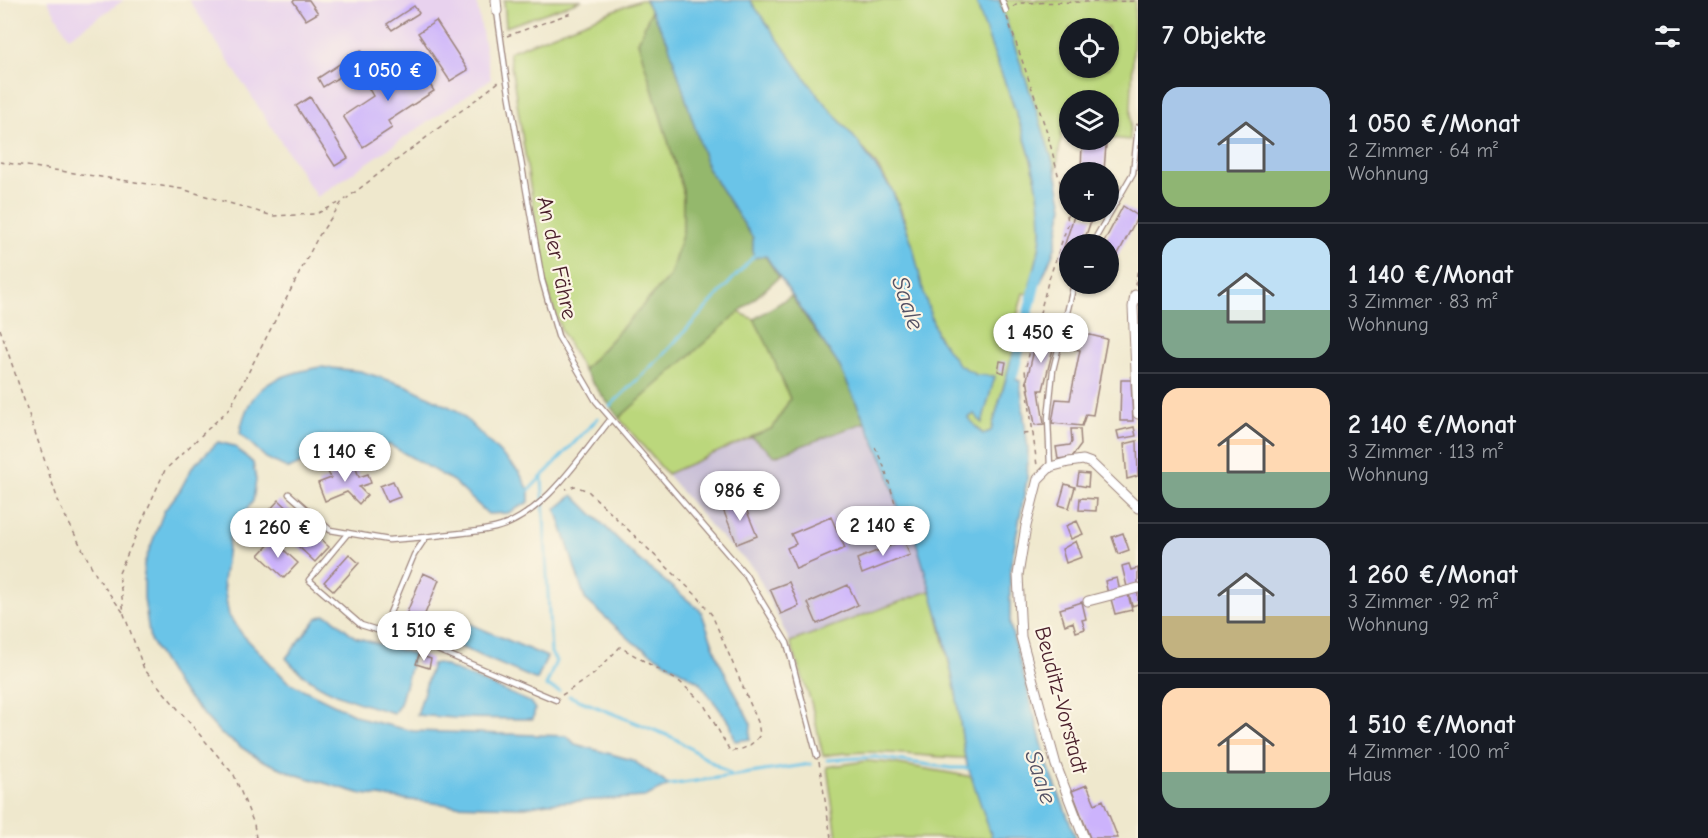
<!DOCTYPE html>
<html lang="de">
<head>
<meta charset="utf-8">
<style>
  :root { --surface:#171b24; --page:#20242c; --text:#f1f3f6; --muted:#9ea1a6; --line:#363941; --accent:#2563eb }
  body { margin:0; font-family:"Comic Neue",sans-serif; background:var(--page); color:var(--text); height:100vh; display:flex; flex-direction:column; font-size:22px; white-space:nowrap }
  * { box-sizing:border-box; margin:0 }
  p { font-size:20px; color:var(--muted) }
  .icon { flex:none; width:33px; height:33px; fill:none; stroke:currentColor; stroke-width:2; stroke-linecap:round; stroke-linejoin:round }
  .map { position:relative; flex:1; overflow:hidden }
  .details { display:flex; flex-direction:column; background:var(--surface); width:570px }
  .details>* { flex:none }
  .controls { position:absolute; left:1059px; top:18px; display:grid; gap:12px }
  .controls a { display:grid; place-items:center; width:60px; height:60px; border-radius:50%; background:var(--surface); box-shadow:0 2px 4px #0004; font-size:30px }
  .price { position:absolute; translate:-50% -51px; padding:0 14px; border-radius:21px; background:#fff; color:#222; font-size:20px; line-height:39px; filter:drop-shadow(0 2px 3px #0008) }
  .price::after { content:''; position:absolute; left:50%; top:36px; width:18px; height:14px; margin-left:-9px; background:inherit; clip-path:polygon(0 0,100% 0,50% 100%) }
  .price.on { background:var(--accent); color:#fff }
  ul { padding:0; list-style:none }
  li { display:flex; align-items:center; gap:18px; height:150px; padding:0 24px }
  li+li { border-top:2px solid var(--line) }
  li span { display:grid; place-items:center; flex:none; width:168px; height:120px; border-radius:18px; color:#555 }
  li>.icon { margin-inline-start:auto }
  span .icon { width:72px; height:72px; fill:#fffc; stroke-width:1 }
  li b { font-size:26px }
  h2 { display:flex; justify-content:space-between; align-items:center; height:72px; padding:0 24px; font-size:26px }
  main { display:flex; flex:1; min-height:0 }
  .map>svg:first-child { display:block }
  .built { fill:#e8d2ee }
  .industrial { fill:#c9bfd7 }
  .green { fill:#bbd77c; stroke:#827b54; stroke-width:1.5; fill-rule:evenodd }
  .forest { fill:#94b86c; stroke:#6f6c4c; stroke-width:1.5 }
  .water { fill:#6bc4e8; stroke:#5a728a; stroke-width:1.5 }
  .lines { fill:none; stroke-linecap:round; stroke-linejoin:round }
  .stream { stroke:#6bc4e8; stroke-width:3 }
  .canal { stroke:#6bc4e8; stroke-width:10 }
  .building { fill:#ccb3fc }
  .service-casing { stroke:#9c847c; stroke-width:7 }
  .minor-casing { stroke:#9c847c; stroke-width:11 }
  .path { stroke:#9c847c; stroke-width:1.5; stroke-dasharray:4.5 4.5; stroke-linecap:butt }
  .service { stroke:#fff; stroke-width:4.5 }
  .minor { stroke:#fff; stroke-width:9 }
  .labels { text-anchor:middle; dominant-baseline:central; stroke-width:4.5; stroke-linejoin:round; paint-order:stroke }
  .street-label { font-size:22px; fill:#4a1f2b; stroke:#fcf5e5 }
  .water-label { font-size:24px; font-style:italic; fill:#545164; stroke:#fcf5e5 }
</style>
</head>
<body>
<main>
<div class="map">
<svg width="1138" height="838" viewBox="0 0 1138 838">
  <rect width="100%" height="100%" fill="#fcf5e5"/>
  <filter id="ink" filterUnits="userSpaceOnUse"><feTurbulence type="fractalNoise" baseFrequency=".0167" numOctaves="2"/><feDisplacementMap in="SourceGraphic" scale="12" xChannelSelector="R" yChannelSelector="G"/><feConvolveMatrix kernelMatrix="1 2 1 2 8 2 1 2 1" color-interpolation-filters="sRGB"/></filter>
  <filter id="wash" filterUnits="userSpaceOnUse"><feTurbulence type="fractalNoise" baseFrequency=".008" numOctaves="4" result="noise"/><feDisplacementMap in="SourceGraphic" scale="24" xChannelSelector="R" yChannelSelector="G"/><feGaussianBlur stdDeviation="1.35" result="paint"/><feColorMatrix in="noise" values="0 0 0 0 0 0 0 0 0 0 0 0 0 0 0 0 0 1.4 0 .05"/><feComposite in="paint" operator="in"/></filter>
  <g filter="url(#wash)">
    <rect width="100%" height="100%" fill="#efe8cd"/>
    <path class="built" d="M47,0H124L69,37Z
      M189,0H476L491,79L317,197Z"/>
    <path class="industrial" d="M865,422L887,469L899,511L914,535L932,590L790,642L755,570L712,528L667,474L751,437L776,456Z"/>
    <path class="green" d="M504,0H582L506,27Z
      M640,0H645L651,11L638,42L683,190V232L670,276L583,370L561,330L545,281L509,52Z
      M750,0H976C996,71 1045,161 1041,236C1039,255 1033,275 1028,294L1023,293L1010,343L1015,345L991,431L983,434L968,418L974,414L981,422L976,375C970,372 962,368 957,363C914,318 921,243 892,190C873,154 841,125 816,93C792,63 770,32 750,0Z
      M999,0H1135L1130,140L1109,138L1108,100H1070L1069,133L1062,132L1056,172ZM1070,28H1108V68H1070Z
      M738,312L754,319L768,345L790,399L773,428L667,474L619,418Z
      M932,590L956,693L965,758C917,757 871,747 823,756L811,702L790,642Z
      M866,761L892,763L973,777L992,838H837L827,767Z"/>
    <path class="forest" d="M651,11L668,42L708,169L753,238V258L765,256L779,277L619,418L583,370L670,276L683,232V190L638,42Z
      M791,296L840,367L865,422L775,456L751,437L773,428L790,399L768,346L754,319Z"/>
    <path class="water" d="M645,0H750L816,93L858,142L892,190L912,243L924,294L937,335L958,364L976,375L995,376L982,423L974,414L968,418L983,434L991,431L1011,361L1019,362L1015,379L1020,381L1028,451L1027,480L1010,569V625L1048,766L1076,838H992L965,758L956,693L942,628L914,535L899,511L887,469L840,367L766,256L753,258V238L708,169L668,42Z
      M976,0H999L1041,124L1056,172L1063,206L1055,248L1039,286L1030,284C1035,268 1040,251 1041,234C1043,153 997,76 976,0Z
      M320,367L360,371L407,386L458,411L519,472L529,490V502L508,513L488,514L453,481L390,445L340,452L317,465L308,460L289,469L266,458L240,433C248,384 276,376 320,367Z
      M218,442L234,446L253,463L256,480L253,501L230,533L223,582L229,616L242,634L288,682L366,720L413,731L567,736L575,744L632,760L669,785L645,797L547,803L525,807L450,805L362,794L297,775L259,759L221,734L177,685L150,640L144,598V564L164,511L180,490L193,466Z
      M573,495L638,559L701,611L719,661L751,724L750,739L735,741L730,723L699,682L634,643L585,599L556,509Z
      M447,614L547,657L537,680L437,637Z
      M324,615L331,617L355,637L414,654L400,704L394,713C356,703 311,689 286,658L317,618Z
      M438,663L530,702L535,709L533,719L454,718L417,715L432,664Z"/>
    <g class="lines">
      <path class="stream" d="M610,406L662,356L754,256
        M542,477L551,653L556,661L546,686L559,691
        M529,490L598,418
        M569,696L674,738L730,774
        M827,760L875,757L951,768H972
        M669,785L811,764"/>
      <path class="canal" d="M1013,375L1038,273"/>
    </g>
    <g id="blocks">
      <path class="building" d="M295,0H309L318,13L306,20L293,1Z
        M414,6L419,13L392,30L387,24Z
        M436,21L468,70L450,81L418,33Z
        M361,50L367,60L323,87L318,78Z
        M414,59L434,91L388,121L392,128L363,147L343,116L373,96L369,89Z
        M310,97L348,158L335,166L296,106Z
        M1082,144L1106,145L1104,171L1081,170Z
        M1123,206L1138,216L1108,273V244H1103Z
        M1075,213L1092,218L1083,244H1070V259L1061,256Z
        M1042,317L1060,320L1043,390H1039L1044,424L1035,425L1027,379Z
        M1065,329L1107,339L1093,415L1086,414L1082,426L1052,423L1056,399L1070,400L1080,350L1061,346Z
        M1000,361L1006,362L1004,373L998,371Z
        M1121,380H1131L1133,421H1120Z
        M1134,427L1136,436L1119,439L1117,431Z
        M1071,429H1080L1081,445L1072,457L1058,459L1056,447L1070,445L1072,442Z
        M1137,441L1138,476L1127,479L1124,444Z
        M353,460L359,477L368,474L371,483L359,487L367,495L359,504L347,492L325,501L318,483L331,478L327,470Z
        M1079,473L1089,474L1088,487L1077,485Z
        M393,481L400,497L387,502L380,486Z
        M1065,484L1075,487L1069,508L1059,505Z
        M1080,498L1097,499L1096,511L1079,510Z
        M742,499L757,536L737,544L722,507Z
        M279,500L329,547L315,562L265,515Z
        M831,517L845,548L796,569L787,548L796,544L791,534Z
        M1077,521L1083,534L1071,539L1066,526Z
        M1123,533L1129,550L1118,554L1112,537Z
        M273,540L298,563L284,578L259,555Z
        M904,540L910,555L862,574L857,559Z
        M1076,541L1082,557L1066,563L1062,549Z
        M349,554L359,563L334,591L324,582Z
        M1129,564L1131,570L1138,568V584L1127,587L1122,566Z
        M423,573L439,580L415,638L399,632Z
        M1117,578L1120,591L1108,594L1105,581Z
        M789,582L799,606L781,614L770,589Z
        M848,585L858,605L817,624L808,603Z
        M1138,591V604L1132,606L1129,594Z
        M1128,594L1132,610L1115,614L1111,599Z
        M1082,602L1086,619L1082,620L1085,629L1076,632L1073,622L1065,625L1060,609Z
        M419,655L431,659L429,668L416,664Z
        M1087,785L1095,804L1103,800L1118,838H1090L1072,791Z"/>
    </g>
  </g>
  <g filter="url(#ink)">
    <use href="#blocks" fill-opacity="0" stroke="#9c847c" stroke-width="1.5"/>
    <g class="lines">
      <defs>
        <path id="service" d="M1002,0L1006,11
          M497,11L506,76L542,280L558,336L596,401L745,574L787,643L817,756
          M1092,244L1133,173L1138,127
          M1050,467L1048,418L1053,370L1074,284
          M289,494L330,530L389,540L426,537
          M348,533L309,580L361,625L428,646L556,700
          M387,620L414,555L426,537C448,534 473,533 495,528C542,517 581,456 610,420"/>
        <path id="minor" d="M496,0L497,11
          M1138,296L1135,295L1133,307L1138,414
          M1088,601L1138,588
          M1084,838L1056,765L1021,637L1018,575L1026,526L1038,479L1050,467L1069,462L1083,460L1091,463L1138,508"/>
      </defs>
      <use href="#service" class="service-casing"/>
      <use href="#minor" class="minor-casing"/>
      <path class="path" d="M1013,7L1019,3L1138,1
        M1007,17L1047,132L1066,205L1068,224L1048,282L1025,370L1037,466
        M507,36L574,12
        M0,162L182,189L273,216L316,214L341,202
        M1135,285L1138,268
        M0,329L60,506L97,577L123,612
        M1023,434L1033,433
        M875,447L885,469L898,513L915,539
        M562,695L594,674L620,647L680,682L703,703L730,751C742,751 753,745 760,735L758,722L712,615L698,597L588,491L575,486L566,489
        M819,762L831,838
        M256,838L254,824L234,775L144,669L124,614L119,573L165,470L230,408L318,237L342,202L500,81"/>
      <use href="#service" class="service"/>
      <use href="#minor" class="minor"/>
    </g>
  </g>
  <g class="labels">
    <g class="street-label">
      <text transform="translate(557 258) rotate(78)">An der Fähre</text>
      <text transform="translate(1061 700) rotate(75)">Beuditz-Vorstadt</text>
    </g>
    <g class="water-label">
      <text transform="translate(908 303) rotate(71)">Saale</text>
      <text transform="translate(1041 777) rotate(72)">Saale</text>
    </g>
  </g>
</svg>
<div class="controls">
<a><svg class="icon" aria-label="locate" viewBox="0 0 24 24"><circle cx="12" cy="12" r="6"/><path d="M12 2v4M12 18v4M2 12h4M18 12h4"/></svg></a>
<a><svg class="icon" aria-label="layers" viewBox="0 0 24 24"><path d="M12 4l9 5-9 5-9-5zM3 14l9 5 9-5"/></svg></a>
<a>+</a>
<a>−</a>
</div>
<b class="price on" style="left:388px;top:102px">1 050 €</b>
<b class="price" style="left:1041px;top:364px">1 450 €</b>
<b class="price" style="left:345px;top:483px">1 140 €</b>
<b class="price" style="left:740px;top:522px">986 €</b>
<b class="price" style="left:883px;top:557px">2 140 €</b>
<b class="price" style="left:278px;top:559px">1 260 €</b>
<b class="price" style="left:424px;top:662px">1 510 €</b>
</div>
<section class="details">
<h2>7 Objekte<svg class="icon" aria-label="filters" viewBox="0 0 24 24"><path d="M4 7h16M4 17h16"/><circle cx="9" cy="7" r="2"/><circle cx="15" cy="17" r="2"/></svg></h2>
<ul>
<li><span style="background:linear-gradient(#a9c7e8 70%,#8fb573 0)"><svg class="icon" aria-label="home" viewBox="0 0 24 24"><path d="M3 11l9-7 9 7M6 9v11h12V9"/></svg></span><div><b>1 050 €/Monat</b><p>2 Zimmer · 64 m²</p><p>Wohnung</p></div></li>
<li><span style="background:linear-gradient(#bfe0f5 60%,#7fa58c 0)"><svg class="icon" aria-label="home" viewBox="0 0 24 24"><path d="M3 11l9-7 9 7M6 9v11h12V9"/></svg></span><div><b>1 140 €/Monat</b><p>3 Zimmer · 83 m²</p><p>Wohnung</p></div></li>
<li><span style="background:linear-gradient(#ffd9b3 70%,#7fa58c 0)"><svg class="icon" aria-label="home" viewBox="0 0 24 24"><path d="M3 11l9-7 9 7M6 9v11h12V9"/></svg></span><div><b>2 140 €/Monat</b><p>3 Zimmer · 113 m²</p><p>Wohnung</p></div></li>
<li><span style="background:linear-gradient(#c9d6e8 65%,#c2b280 0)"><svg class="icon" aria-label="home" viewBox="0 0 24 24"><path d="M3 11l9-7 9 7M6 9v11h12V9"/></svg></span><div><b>1 260 €/Monat</b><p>3 Zimmer · 92 m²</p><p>Wohnung</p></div></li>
<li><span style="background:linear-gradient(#ffd9b3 70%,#7fa58c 0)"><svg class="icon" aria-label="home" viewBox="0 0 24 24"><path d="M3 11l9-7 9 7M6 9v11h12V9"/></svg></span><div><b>1 510 €/Monat</b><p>4 Zimmer · 100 m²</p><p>Haus</p></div></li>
</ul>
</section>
</main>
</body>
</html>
